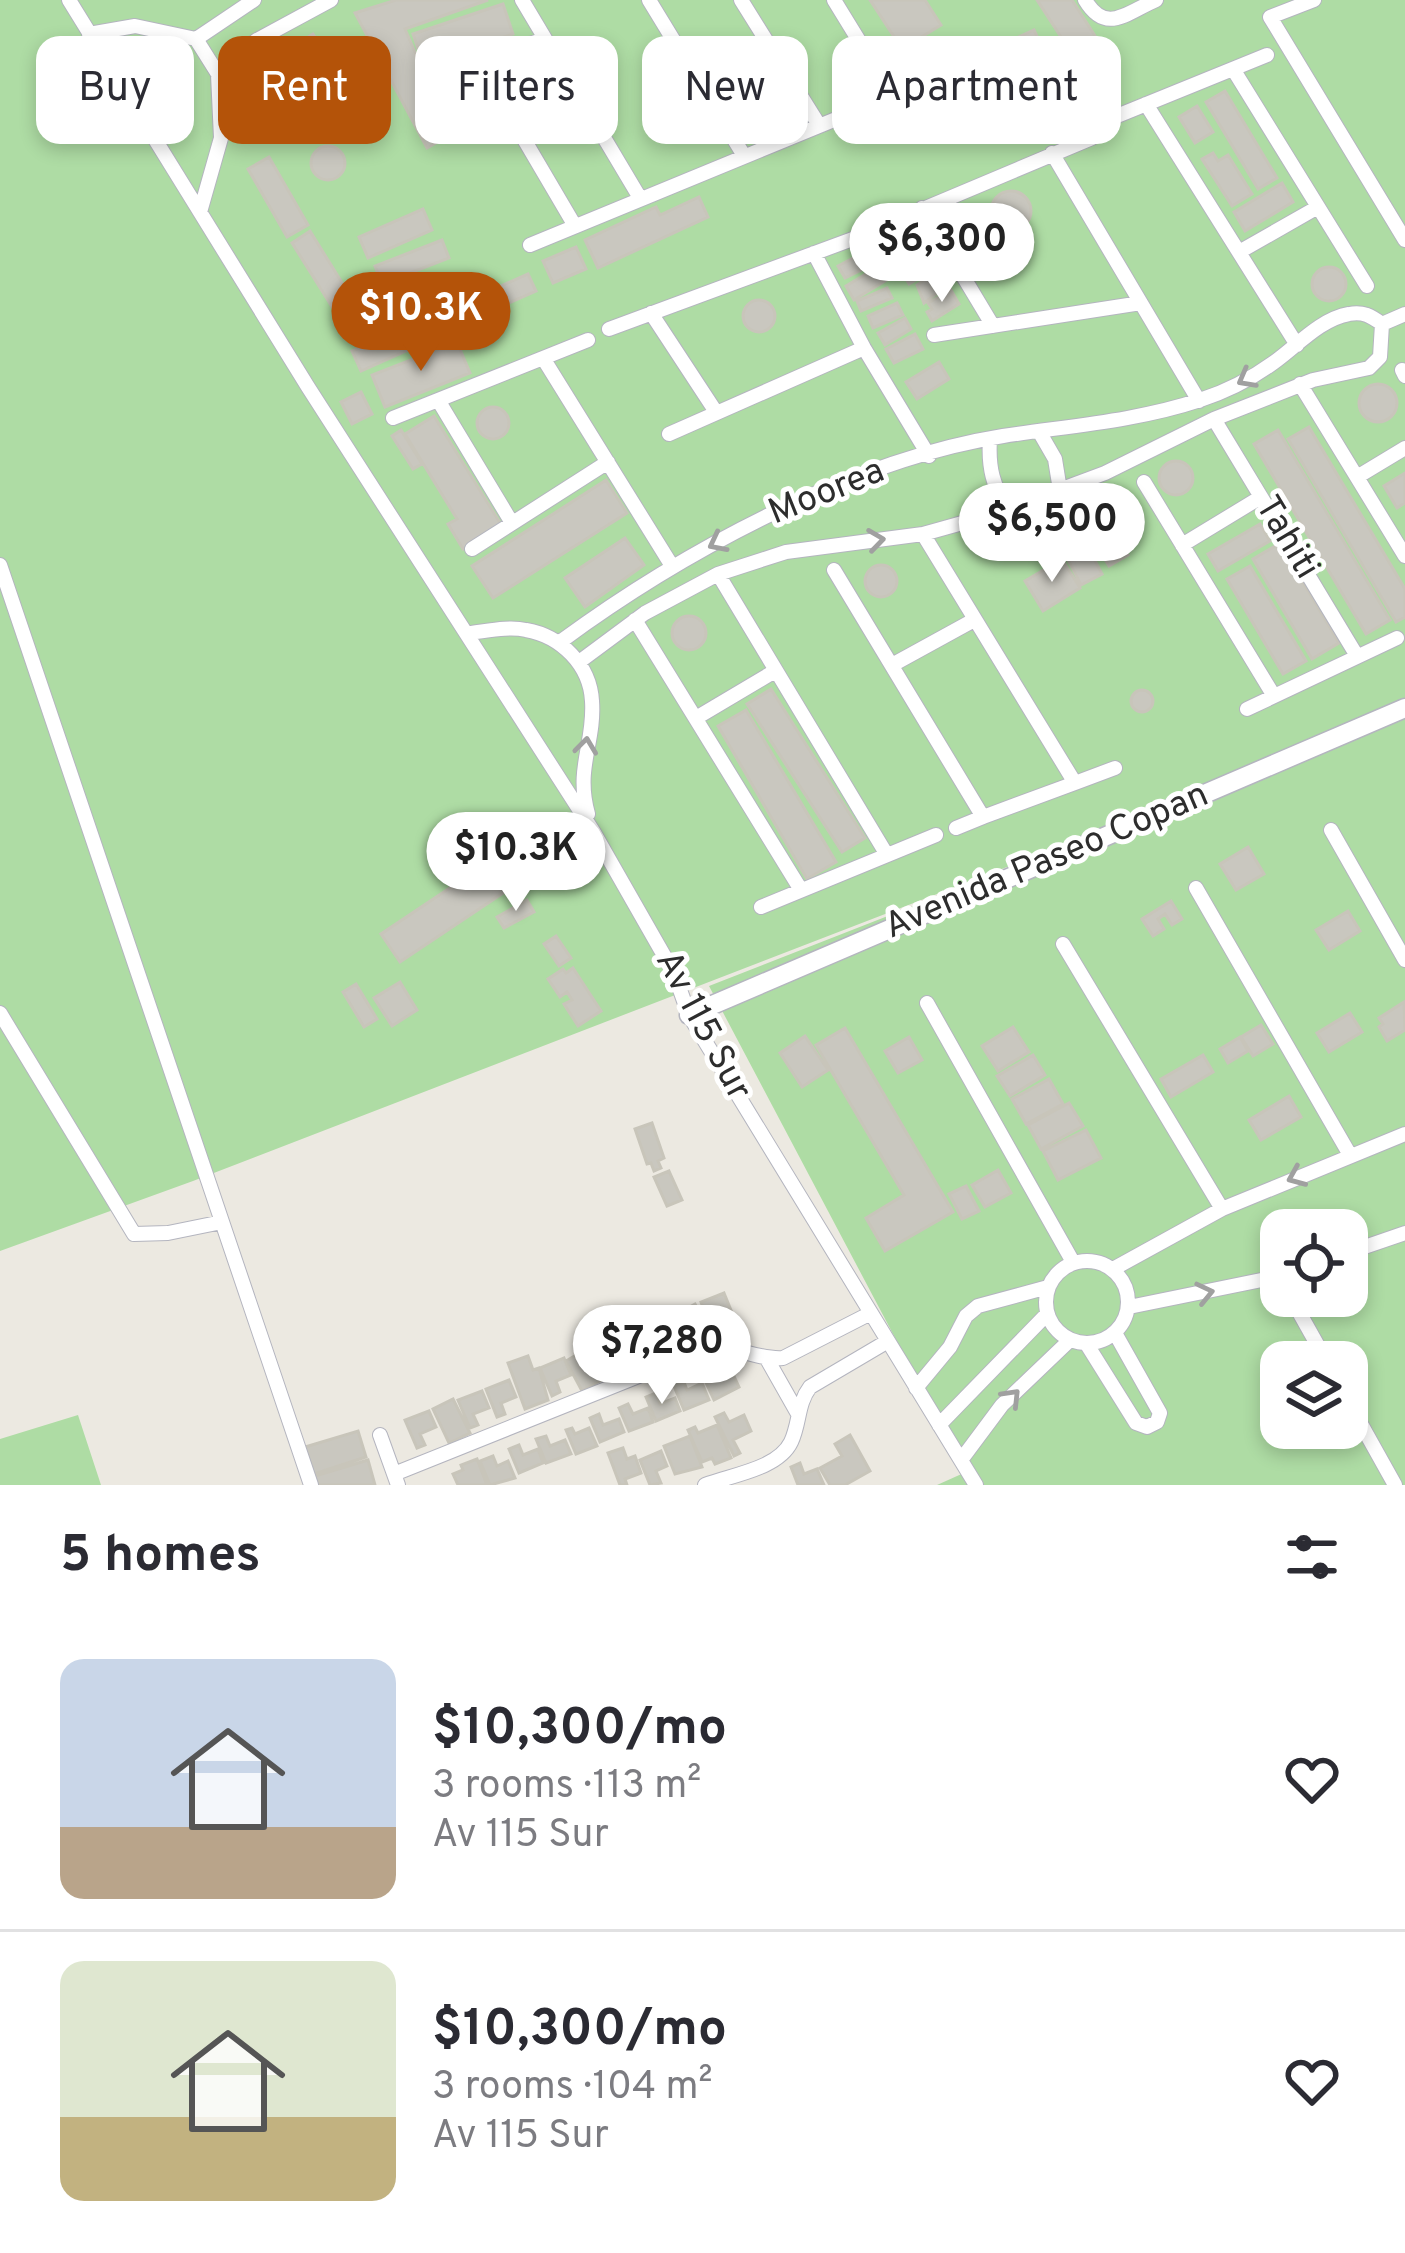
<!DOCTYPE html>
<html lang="en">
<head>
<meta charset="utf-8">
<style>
  :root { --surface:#fff; --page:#f2f2f3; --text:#2b2b33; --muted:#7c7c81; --line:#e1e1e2; --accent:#b45309 }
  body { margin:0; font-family:Overpass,sans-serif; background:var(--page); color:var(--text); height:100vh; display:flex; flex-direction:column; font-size:45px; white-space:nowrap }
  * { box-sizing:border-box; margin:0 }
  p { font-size:39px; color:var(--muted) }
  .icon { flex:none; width:66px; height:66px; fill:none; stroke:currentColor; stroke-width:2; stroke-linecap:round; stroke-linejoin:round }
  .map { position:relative; height:1485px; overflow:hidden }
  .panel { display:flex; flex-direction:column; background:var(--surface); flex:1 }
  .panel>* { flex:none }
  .guide { position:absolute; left:36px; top:36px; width:1335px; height:108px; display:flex; gap:24px }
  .fabs { position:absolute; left:1260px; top:1209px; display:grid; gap:24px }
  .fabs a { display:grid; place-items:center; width:108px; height:108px; border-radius:24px; background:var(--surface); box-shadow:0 6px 18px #0003; font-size:60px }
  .price { position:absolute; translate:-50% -102px; padding:0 27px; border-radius:42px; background:#fff; color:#222; font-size:39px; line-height:78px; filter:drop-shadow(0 3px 6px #0008) }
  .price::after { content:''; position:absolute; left:50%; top:72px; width:36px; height:27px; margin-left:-18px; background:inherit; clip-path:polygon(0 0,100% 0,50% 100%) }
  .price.current { background:var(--accent); color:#fff }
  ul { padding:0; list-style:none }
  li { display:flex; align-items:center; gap:36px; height:300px; padding:0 60px }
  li+li { border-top:3px solid var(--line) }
  li span { display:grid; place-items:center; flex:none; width:336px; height:240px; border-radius:24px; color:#555 }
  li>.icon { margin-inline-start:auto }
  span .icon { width:144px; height:144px; fill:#fffc; stroke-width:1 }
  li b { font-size:51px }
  h2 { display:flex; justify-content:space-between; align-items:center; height:144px; padding:0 60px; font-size:51px }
  .pill { padding:0 42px; border-radius:24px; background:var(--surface); box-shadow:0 6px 18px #0003; font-size:42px; line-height:108px }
  .pill.current { background:var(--accent); color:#fff }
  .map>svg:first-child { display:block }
  .green { fill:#aedca4; fill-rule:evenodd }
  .building { fill:#c9c7bf; stroke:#c8c5ba; stroke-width:3 }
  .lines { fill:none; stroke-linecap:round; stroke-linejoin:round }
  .minor-casing { stroke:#b4b5bf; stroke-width:16 }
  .secondary-casing { stroke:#b4b5bf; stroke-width:21 }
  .minor { stroke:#fff; stroke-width:14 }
  .secondary { stroke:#fff; stroke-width:18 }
  .oneway { stroke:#a0a0a0 }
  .labels { text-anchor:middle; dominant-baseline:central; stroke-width:10; stroke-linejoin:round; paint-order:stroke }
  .street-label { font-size:36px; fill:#2d2d2d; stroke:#fff }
</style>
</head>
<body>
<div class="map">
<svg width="1405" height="1485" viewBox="0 0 1405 1485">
  <rect width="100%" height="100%" fill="#ece9e1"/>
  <path class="green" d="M0,0H1405V1485H937L966,1472L709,986L1357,732L193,1181L0,1251ZM1281,1230H1347V1296H1281ZM1281,1362H1347V1428H1281Z
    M78,1415L101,1485H0V1439Z"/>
  <path class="building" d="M396,0H488L405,29L421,66L416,71L450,135L427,148L355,13Z
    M870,0H925L941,25L902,49Z
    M1037,0H1072L1106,53L1081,68Z
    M503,4L513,34L423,64L413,34Z
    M1034,30L1055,75L950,123L927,74L953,62L957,71L1015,44L1012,40Z
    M313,34L324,50L271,84L260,68Z
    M336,56L350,83L288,116L278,97L310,81L306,72Z
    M731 94a18 18 0 1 1 36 0a18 18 0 1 1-36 0Z
    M1225,91L1277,178L1258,189L1206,102Z
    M1197,106L1213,132L1195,143L1179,117Z
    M311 163a17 17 0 1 1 34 0a17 17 0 1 1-34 0Z
    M1213,153L1218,161L1228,155L1252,194L1232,206L1202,159Z
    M269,157L308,225L287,237L248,169Z
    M1282,183L1293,202L1245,231L1234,212Z
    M991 211a20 20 0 1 1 40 0a20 20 0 1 1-40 0Z
    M699,197L708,217L598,268L585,240L656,207L660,215Z
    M423,209L432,230L368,258L359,237Z
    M310,231L357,307L339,318L292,243Z
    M442,240L449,258L382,284L375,266Z
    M911,240L914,244L920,240L927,249L898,268L889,255Z
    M576,247L586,269L553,283L543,261Z
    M874,247L881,260L845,278L838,266Z
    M931,252L940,266L909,284L901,270Z
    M884,263L893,276L854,300L846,286Z
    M1312 284a17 17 0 1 1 34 0a17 17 0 1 1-34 0Z
    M938,270L949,284L924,303L917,285Z
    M528,274L536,291L461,324L453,307Z
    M887,288L892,298L861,311L857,301Z
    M951,290L959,304L932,321L927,312L932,309L928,303Z
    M743 316a16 16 0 1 1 32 0a16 16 0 1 1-32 0Z
    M897,303L903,315L873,328L868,316Z
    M445,311L453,330L361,371L352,351Z
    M905,318L911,329L885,345L878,333Z
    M915,334L923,349L894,363L886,349Z
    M457,342L470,373L385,407L372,375Z
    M939,362L949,379L917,399L906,382Z
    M1359 403a19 19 0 1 1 38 0a19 19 0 1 1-38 0Z
    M361,392L372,414L352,424L341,402Z
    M477 423a16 16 0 1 1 32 0a16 16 0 1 1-32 0Z
    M434,416L502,526L463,549L448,524L457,519L405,434Z
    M1309,427L1405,589V617L1396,622L1288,439Z
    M401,430L422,464L413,469L392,436Z
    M1278,430L1390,620L1366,634L1254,444Z
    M1159 478a17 17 0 1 1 34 0a17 17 0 1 1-34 0Z
    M1405,473V503L1397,508L1384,486Z
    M606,480L627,513L493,598L472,566Z
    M1260,524L1270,541L1218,571L1208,554Z
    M1113,530L1128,555L1109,566L1094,542Z
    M625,538L644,565L585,607L565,578Z
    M1280,543L1339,643L1312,659L1253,559Z
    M1088,547L1102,574L1081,585L1067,558Z
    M1062,559L1080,588L1043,611L1025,581Z
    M865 581a16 16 0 1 1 32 0a16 16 0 1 1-32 0Z
    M1250,566L1306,661L1283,674L1227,579Z
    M672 633a17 17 0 1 1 34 0a17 17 0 1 1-34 0Z
    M771,689L865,838L842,852L747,704Z
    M1131 701a11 11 0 1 1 22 0a11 11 0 1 1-22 0Z
    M746,710L836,862L807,879L718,726Z
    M1248,847L1264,874L1236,890L1220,864Z
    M490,861L509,889L400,962L381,934Z
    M527,900L534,912L504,928L497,917Z
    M1171,901L1182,919L1172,925L1165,914L1158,919L1164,929L1153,936L1142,919Z
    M1348,911L1360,931L1329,950L1316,930Z
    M556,936L571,958L559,966L544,944Z
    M573,968L601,1011L578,1026L564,1004L572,1000L567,992L560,997L548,979L563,969L566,973Z
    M400,982L417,1010L392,1026L374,998Z
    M356,984L377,1019L364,1027L343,992Z
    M1404,1002L1405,1030L1387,1041L1379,1027L1383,1024L1379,1018Z
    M1350,1013L1362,1032L1329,1052L1317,1033Z
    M1261,1025L1273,1044L1253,1056L1241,1037Z
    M1013,1027L1029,1052L998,1071L982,1046Z
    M845,1028L953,1212L885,1251L866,1218L904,1195L816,1045Z
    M805,1036L828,1070L802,1087L780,1053Z
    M909,1037L922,1060L898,1073L885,1051Z
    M1240,1037L1248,1051L1228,1063L1220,1049Z
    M1033,1055L1045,1075L1010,1096L997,1076Z
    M1203,1055L1213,1072L1171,1097L1161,1079Z
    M1049,1079L1063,1104L1026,1124L1012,1099Z
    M1289,1096L1301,1117L1261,1140L1249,1120Z
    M1069,1103L1083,1126L1041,1149L1028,1125Z
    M652,1123L664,1158L658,1161L661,1168L654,1171L651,1163L647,1164L635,1129Z
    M1086,1130L1101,1158L1058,1180L1043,1151Z
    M998,1170L1011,1193L985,1207L972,1185Z
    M669,1171L682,1200L667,1206L654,1177Z
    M966,1186L979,1211L962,1219L949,1194Z
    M724,1293L737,1325L713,1335L701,1302Z
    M695,1304L713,1338L694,1347L677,1314Z
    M672,1313L679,1330L664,1336L670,1350L661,1354L649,1323Z
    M643,1327L650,1343L635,1349L639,1361L631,1364L620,1336Z
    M617,1337L631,1371L608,1381L594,1347Z
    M588,1348L605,1378L582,1391L566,1361Z
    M528,1356L533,1370L539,1368L548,1400L525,1409L508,1363Z
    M564,1358L571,1375L556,1381L560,1392L552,1396L540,1368Z
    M732,1372L739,1387L714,1400L703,1376L708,1374L712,1382Z
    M509,1380L516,1397L501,1403L505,1414L497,1417L486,1389Z
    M684,1382L687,1390L702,1383L709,1400L684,1410L674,1386Z
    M482,1391L489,1408L473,1414L478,1425L470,1428L458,1400Z
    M656,1393L660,1404L675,1398L680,1411L656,1421L646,1397Z
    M453,1399L470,1433L449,1443L433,1409Z
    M628,1404L633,1414L648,1408L653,1422L629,1431L619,1408Z
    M429,1411L436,1427L420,1434L425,1445L417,1448L405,1420Z
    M724,1413L729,1422L744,1415L751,1431L733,1440L740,1453L734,1456L715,1417Z
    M599,1414L603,1425L619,1419L624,1432L600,1442L590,1418Z
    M717,1425L731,1458L715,1464L712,1458L702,1462L688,1430L695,1427L698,1433Z
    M572,1428L575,1434L589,1428L597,1446L576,1454L566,1430Z
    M358,1431L366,1457L314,1474L305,1447Z
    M850,1435L870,1471L845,1485H830L820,1468L842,1456L835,1444Z
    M546,1436L550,1446L565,1440L571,1454L546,1463L536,1439Z
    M690,1436L702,1467L675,1474L664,1446Z
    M519,1445L523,1455L538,1449L543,1463L519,1473L509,1449Z
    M623,1448L627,1459L635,1456L641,1473L625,1479L627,1485H620L608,1453Z
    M661,1451L667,1466L656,1471L661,1483L650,1485L640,1460Z
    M493,1456L497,1466L508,1461L515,1478L490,1485L480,1461Z
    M477,1459L487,1485H458L453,1474L463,1470L461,1465Z
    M368,1460L375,1485H318L315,1476Z
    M800,1463L804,1474L817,1469L824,1485H798L791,1467Z"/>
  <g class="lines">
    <defs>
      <path id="minor" d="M69,0L308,387L593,831L674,973L689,1015L976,1485
        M522,0L640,198
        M649,0L743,154
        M741,0L819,125
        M834,0L915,132
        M1085,0C1106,35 1126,13 1156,0
        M1314,0L1270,17L1405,240
        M89,34L135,26L196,39L254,0
        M196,39L218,74
        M478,61L575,226
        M1233,69L1367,286
        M426,78L545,39
        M1146,104L1297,345
        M1112,118L1267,55
        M1052,153L1199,401
        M922,208L993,326
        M200,212L221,138L218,74L227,62L257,40L331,0
        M878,228L1092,138
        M530,245L858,110
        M1239,252L1318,207
        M814,253L864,348L929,456
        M651,313L716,412
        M1382,324L1405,314
        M609,329L858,237
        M934,335L1141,303
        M543,358L672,566
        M1402,370L1405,376
        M1300,384L1405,556
        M438,400L512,523
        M393,418L588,340
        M1214,419L1357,656
        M1040,433L1055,459L1060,490
        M669,434L864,348
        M990,439C988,468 993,486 1008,510
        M1357,477L1405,448
        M1144,482L1274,696
        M923,534L1075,783L1115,768
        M1182,545L1261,497
        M472,549L608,462
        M0,565L311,1485
        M834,570L983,817L956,828
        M718,574L887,855
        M635,620L801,890
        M469,633C487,631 509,626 526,630C561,636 590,665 592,701C595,743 575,768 588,814
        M560,642C682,552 852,460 1003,436C1068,426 1137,421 1200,400C1225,392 1251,379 1273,363C1296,347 1320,319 1349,314C1363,311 1371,316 1382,324
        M579,662L645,613L718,574L786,552L923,534L998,513L1105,473L1214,419L1313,380L1369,368L1380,357L1382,324
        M892,665L974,620
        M1247,709L1397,638
        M696,718L775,671
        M983,817L1075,783
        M1331,830L1405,960
        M1196,888L1350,1155
        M761,907L936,835
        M1063,944L1222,1209
        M927,1003L1073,1262
        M0,1013L134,1234L168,1233L222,1222
        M1347,1253L1405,1233
        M1046 1302a41 41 0 1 1 82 0a41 41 0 1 1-82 0Z
        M1113,1269L1222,1209L1405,1134
        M1290,1296L1327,1362
        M1129,1307L1281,1276
        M1086,1343L1136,1423L1147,1427L1157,1422L1160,1413L1115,1333
        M767,1359L797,1412
        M916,1388L950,1347L966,1316L978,1306L1048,1287
        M1347,1399L1395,1485
        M939,1425L1047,1314
        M380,1435L398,1485
        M961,1460L1002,1405L1070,1340
        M394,1474L711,1347C737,1346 758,1360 783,1358L871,1313
        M705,1485C731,1475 778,1469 791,1442C800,1423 797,1404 810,1387L888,1341"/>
      <path id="secondary" d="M689,1015L1405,708"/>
    </defs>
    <use href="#minor" class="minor-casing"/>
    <use href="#secondary" class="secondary-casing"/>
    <use href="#minor" class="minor"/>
    <use href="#secondary" class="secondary"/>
  </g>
  <defs><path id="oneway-chevron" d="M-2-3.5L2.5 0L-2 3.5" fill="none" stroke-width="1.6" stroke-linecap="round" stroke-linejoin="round" transform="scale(3)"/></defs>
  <g class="oneway">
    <use href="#oneway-chevron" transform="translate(1246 379) rotate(151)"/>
    <use href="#oneway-chevron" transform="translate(876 540) rotate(-8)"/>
    <use href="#oneway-chevron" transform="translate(717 543) rotate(153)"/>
    <use href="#oneway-chevron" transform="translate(586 746) rotate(-83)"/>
    <use href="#oneway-chevron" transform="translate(1296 1177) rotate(157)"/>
    <use href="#oneway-chevron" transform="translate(1205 1293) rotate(-13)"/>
    <use href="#oneway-chevron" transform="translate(1012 1397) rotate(-46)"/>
  </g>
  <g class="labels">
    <g class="street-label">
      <text transform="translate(827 493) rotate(-22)">Moorea</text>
      <text transform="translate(1286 538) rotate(59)">Tahiti</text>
      <text transform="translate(1047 862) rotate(-23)">Avenida Paseo Copan</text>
      <text transform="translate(702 1026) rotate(62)">Av 115 Sur</text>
    </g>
  </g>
</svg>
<div class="fabs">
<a><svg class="icon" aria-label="locate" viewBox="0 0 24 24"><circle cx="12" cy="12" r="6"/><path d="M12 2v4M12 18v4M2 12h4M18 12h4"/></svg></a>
<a><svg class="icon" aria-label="layers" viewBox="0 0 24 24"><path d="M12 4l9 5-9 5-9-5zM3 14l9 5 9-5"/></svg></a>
</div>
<b class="price" style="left:942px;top:305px">$6,300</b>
<b class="price current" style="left:421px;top:374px">$10.3K</b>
<b class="price" style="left:1052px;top:585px">$6,500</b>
<b class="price" style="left:516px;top:914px">$10.3K</b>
<b class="price" style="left:662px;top:1407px">$7,280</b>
<div class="guide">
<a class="pill">Buy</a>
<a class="pill current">Rent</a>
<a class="pill">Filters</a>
<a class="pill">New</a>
<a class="pill">Apartment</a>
</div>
</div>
<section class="panel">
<h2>5 homes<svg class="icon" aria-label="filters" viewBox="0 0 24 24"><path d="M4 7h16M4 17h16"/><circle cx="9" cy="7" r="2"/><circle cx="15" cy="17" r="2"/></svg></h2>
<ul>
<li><span style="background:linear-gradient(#c9d6e8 70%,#b9a48a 0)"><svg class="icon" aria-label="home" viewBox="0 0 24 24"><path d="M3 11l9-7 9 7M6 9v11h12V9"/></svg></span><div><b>$10,300/mo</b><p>3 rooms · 113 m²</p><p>Av 115 Sur</p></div><svg class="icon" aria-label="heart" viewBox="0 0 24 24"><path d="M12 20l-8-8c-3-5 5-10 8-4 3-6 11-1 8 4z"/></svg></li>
<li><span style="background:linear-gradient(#dfe7d0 65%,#c2b280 0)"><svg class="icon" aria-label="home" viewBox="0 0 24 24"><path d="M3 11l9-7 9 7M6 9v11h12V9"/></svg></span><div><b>$10,300/mo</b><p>3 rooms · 104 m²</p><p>Av 115 Sur</p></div><svg class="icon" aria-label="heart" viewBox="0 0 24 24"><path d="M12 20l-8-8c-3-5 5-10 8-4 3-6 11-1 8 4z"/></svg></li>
</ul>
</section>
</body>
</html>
